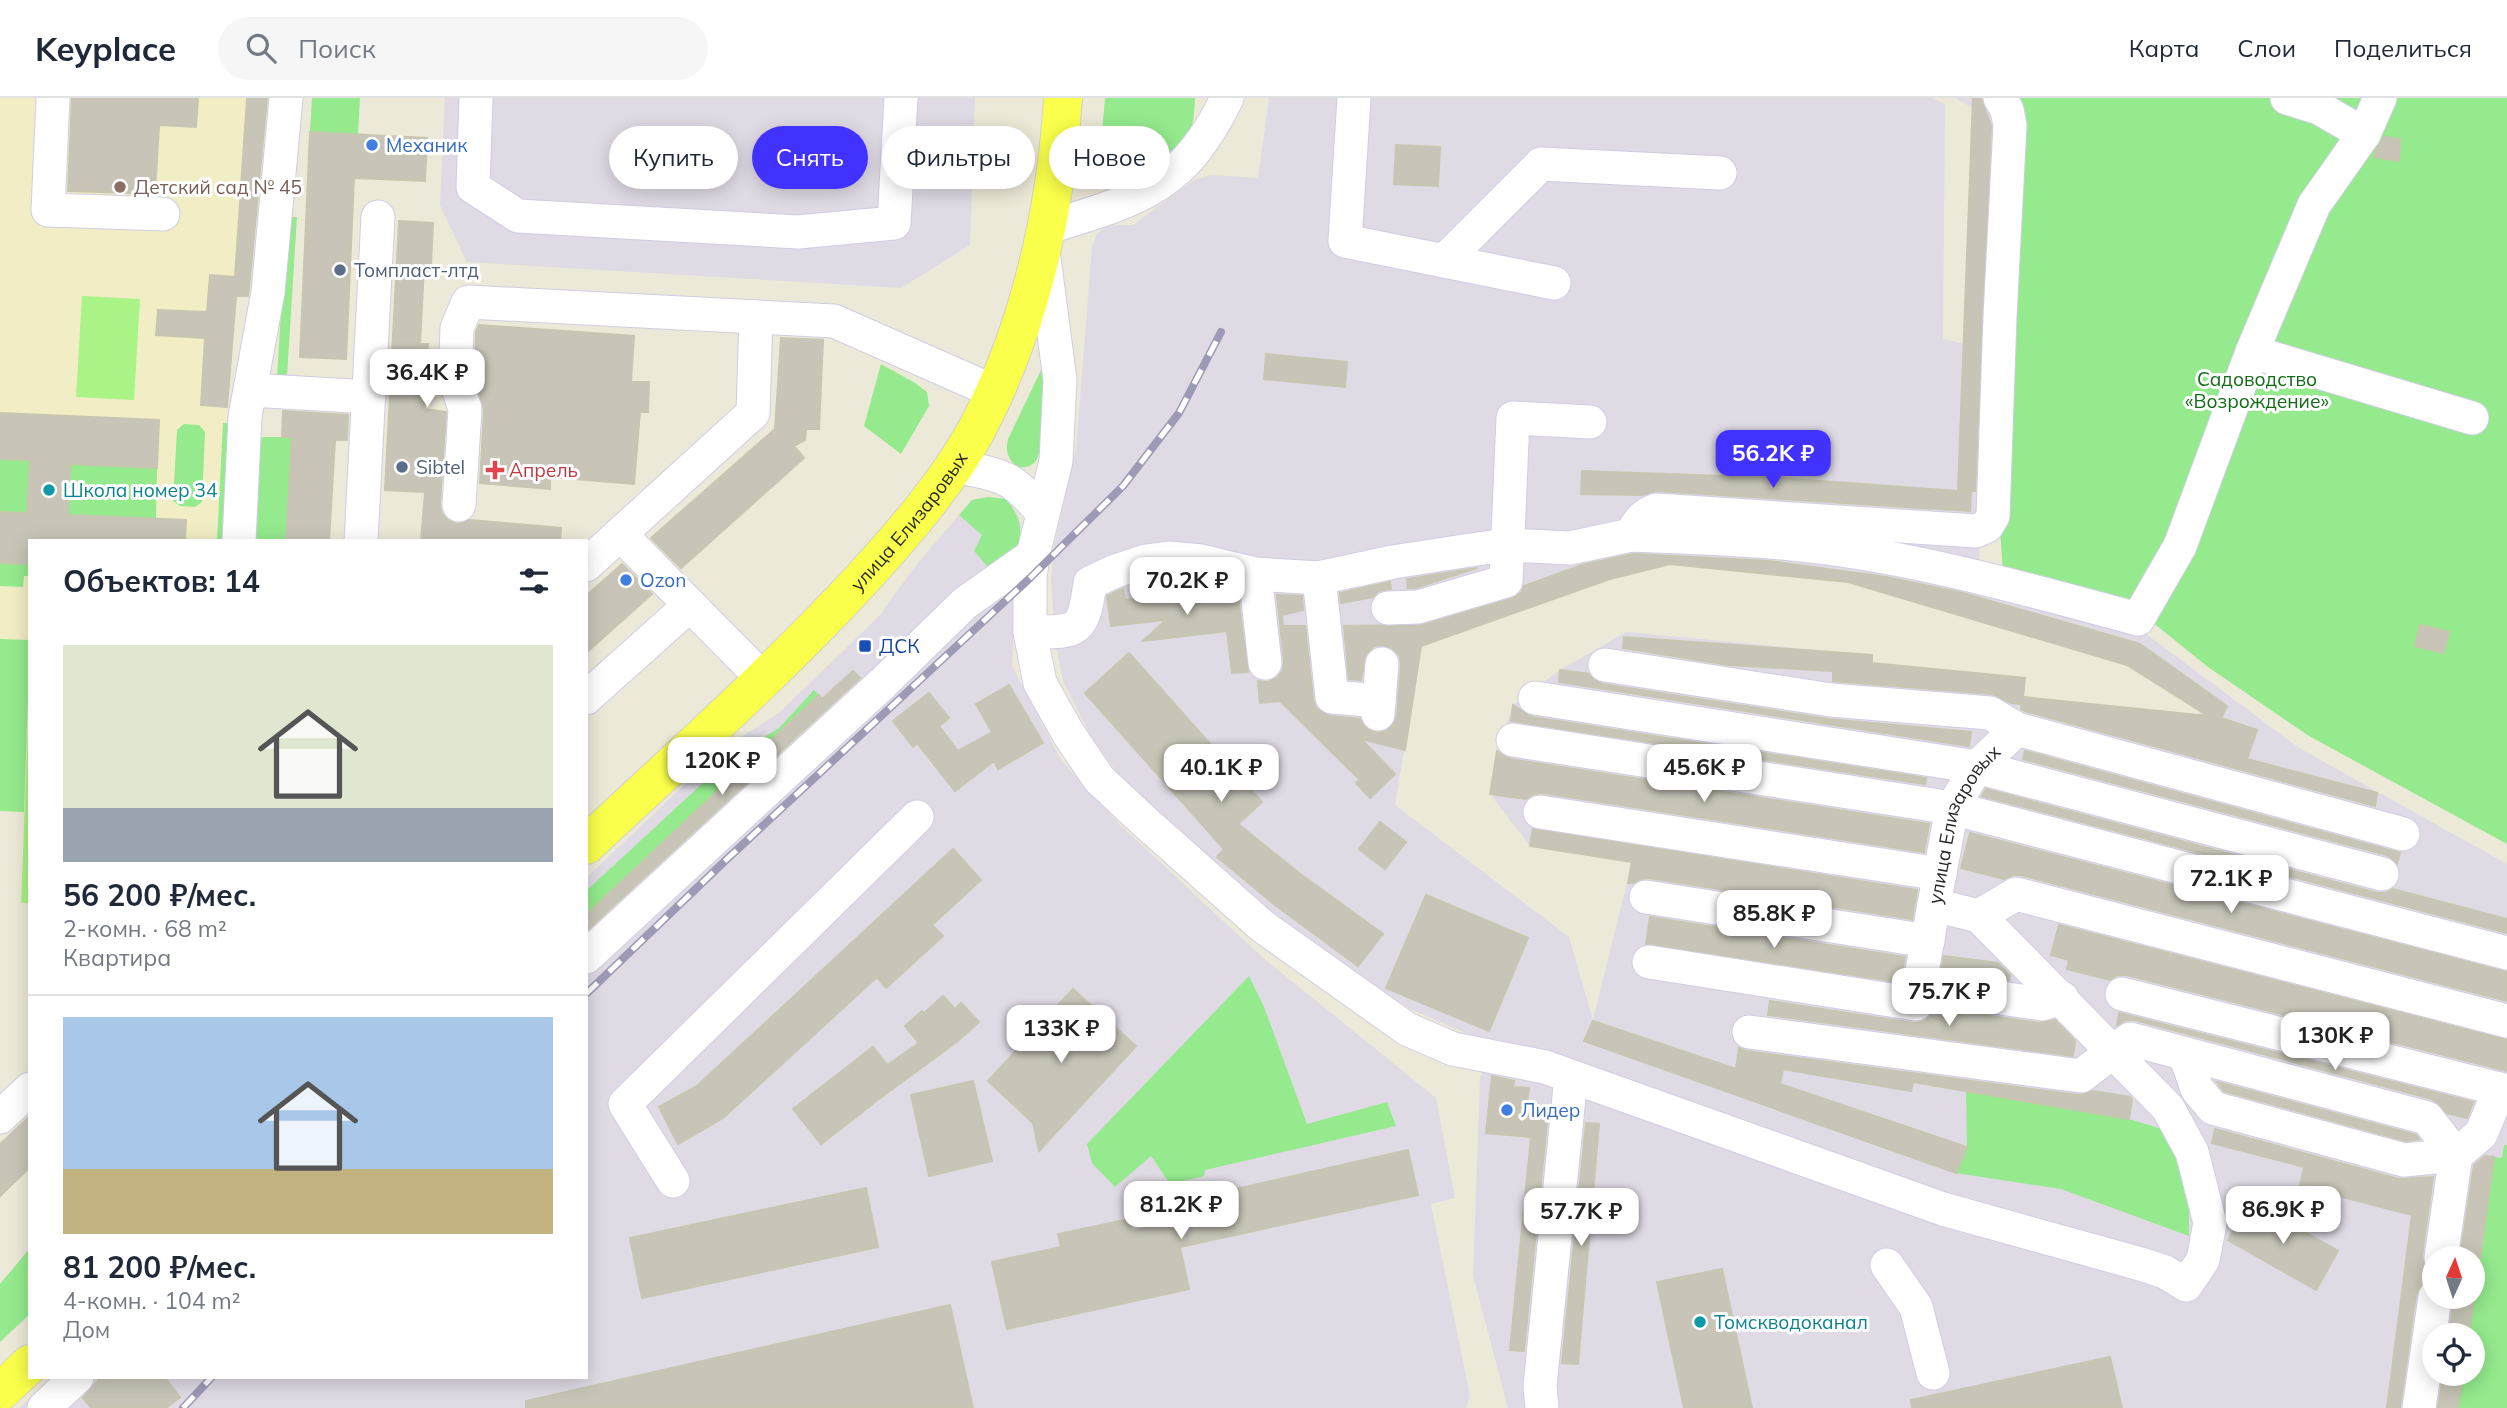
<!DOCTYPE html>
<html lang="ru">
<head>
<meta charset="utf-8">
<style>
  :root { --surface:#fff; --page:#f6f6f7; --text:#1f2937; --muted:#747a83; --line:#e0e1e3; --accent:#4232ff }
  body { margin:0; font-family:Mulish,sans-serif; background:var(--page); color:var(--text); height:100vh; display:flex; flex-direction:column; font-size:26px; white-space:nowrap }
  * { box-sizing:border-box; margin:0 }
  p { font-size:23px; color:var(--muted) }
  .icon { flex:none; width:38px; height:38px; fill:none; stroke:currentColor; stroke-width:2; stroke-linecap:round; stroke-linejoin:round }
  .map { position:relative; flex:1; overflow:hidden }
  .sheet { position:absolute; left:28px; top:441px; width:560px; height:840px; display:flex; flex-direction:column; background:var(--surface); border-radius:0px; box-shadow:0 4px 18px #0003 }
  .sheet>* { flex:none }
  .hud { position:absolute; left:609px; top:28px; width:665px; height:63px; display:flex; gap:14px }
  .needle { width:46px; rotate:3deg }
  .fabs { position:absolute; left:2422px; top:1148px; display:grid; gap:14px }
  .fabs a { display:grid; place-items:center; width:63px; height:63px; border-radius:50%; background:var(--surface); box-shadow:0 4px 18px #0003; font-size:35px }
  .price { position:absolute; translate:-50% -60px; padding:0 16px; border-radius:14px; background:#fff; color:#222; font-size:23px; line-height:46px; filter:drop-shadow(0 2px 4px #0008) }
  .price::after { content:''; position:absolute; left:50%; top:42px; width:21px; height:16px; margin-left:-10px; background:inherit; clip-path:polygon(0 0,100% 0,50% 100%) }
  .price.active { background:var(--accent); color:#fff }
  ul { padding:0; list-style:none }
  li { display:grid; align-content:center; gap:14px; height:371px; padding:0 35px }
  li+li { border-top:2px solid var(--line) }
  li span { display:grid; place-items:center; height:217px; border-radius:0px; color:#555 }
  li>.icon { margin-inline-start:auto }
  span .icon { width:126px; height:126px; fill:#fffc; stroke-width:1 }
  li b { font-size:30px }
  h2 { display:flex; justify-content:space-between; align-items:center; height:84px; padding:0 35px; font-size:30px }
  .chip { padding:0 24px; border-radius:32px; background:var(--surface); box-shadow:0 4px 18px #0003; font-size:24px; line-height:63px }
  .chip.active { background:var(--accent); color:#fff }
  header { display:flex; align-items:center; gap:42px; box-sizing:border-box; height:98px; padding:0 35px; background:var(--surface); border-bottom:2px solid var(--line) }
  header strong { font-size:33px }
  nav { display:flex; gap:38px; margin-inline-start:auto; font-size:24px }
  .search { width:490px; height:63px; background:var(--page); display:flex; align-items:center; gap:18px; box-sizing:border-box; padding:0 24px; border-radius:38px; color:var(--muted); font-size:26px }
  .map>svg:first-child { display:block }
  .industrial { fill:#dfdae4; fill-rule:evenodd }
  .education { fill:#f1eec5 }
  .green { fill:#94ea8d }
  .pitch { fill:#a9f387 }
  .building { fill:#c8c5b8; stroke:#c8c6b1; stroke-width:2 }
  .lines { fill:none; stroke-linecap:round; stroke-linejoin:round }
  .minor-casing { stroke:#cfcde3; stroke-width:35 }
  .major-casing { stroke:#d0d0d0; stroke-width:40 }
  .minor { stroke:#fff; stroke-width:33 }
  .major { stroke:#f9ff4a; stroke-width:38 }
  .rail-casing { stroke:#9d9ab5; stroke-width:8 }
  .rail { stroke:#fff; stroke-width:5; stroke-dasharray:16; stroke-linecap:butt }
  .shop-dot { fill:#3f7fe0; stroke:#fff; stroke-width:2.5 }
  .education-dot { fill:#8d6e63; stroke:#fff; stroke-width:2.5 }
  .service-dot { fill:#5c6f8a; stroke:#fff; stroke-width:2.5 }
  .health-dot { fill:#e0444e; stroke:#fff; stroke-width:2.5 }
  .culture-dot { fill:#0f9aa8; stroke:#fff; stroke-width:2.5 }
  .transit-dot { fill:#1a4fb4; stroke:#fff; stroke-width:2.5 }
  .labels { text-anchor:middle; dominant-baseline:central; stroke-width:6; stroke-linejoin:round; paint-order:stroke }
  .shop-label { font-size:19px; fill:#366cbe; stroke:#fff; text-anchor:start }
  .education-label { font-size:19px; fill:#785e54; stroke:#fff; text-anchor:start }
  .service-label { font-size:19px; fill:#4e5e75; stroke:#fff; text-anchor:start }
  .park-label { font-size:19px; fill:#116c16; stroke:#fff }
  .health-label { font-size:19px; fill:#be3a42; stroke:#fff; text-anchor:start }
  .culture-label { font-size:19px; fill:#0d838f; stroke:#fff; text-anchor:start }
  .street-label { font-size:19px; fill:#282828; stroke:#fff }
  .transit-label { font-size:19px; fill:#164399; stroke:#fff; text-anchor:start }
</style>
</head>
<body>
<header>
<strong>Keyplace</strong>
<div class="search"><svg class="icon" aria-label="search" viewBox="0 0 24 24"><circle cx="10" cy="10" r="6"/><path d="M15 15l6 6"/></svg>Поиск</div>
<nav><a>Карта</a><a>Слои</a><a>Поделиться</a></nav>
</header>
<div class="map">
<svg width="2507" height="1310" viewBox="0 0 2507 1310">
  <rect width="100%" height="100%" fill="#ede9d8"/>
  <path class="industrial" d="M445,0H975L970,147L901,190L467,164L440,107Z
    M1269,0H1932L1945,6L1943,241L1964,246L1973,10L1955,0H1991L1995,11L1980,394L1979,485L2130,524L2299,650L2507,766V1047H2504L2502,1060L2494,1059L2469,1237H2434V1276H2463L2458,1310H1508L1473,1178L1480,981L1491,946L1408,910L1253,806L1126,687L1091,638L1063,583L1055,542L1051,482L1054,449L1076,352L1092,149L1096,137L1104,130L1115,127H1133L1194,82L1211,77L1258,80ZM1670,466L1848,484L2127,567L2200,613L2193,630L2138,611L2024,599L2025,580L1872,565V557L1626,534L1560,572L1513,607L1497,653L1490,696L1530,748L1632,765L1593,922L1569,839L1395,707L1421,548L1609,474ZM2434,1160H2473V1199H2434Z
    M988,399L1006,401L1016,414L1021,425L1012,568L1061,662L1120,727L1262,859L1436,1000L1455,1100L1431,1106L1470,1298L1466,1310H19L52,1279H586V780L721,652L780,614L879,518L917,466L972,402Z"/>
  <path class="education" d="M0,0H247L235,179L210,177L201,307L228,310L227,325L234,331L228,443H30V805H21L24,714L0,713Z"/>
  <path class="green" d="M312,0H360L358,36L310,34Z
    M1105,0H1195C1194,13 1195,27 1187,38C1177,53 1132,83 1116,93L1104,91L1098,82Z
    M2007,0H2507V746L2309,638L2208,569L2141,515L2003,474L1999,417Z
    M287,119H297L287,278H277Z
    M881,266L915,285L927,294L929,308L901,356L864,328Z
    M1044,266C1043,286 1045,346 1037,361C1033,368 1026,370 1018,369C1008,362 1005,353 1008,341Z
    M223,325H227L234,331L228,443H217Z
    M184,326L199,327L205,334L202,404L195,409L180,408L173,403L177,332Z
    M263,339H292L286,443H253L258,343Z
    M0,361L30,362L27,415L0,414Z
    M70,366L157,370L156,421L68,417Z
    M988,399L1006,401C1025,424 1020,436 1018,464L996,478L974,453L982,437L959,417L972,402Z
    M0,465L30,466V478H24L23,489L0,488Z
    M0,541L30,542L24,714L0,713Z
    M814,592L819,597L586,817V793L730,660L779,630Z
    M1249,878L1264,909L1307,1026L1387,1004L1396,1028L1205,1072L1204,1078L1170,1086L1151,1058L1115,1089L1092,1065L1087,1046Z
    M1966,993L2129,1021L2175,1035L2189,1097V1138L2061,1091L1956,1075L1967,1049Z
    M2504,1047H2507V1310H2458L2463,1276H2473V1237H2469L2494,1059L2502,1060Z
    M30,1150V1216L0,1244V1186Z"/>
  <path class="pitch" d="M82,198L140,201L134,302L76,299Z
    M30,582V805H21Z"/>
  <path class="building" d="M72,0H198L196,29L159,27L155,96L68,93Z
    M247,0H267L249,191L248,198H236L227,309L201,307L205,240L156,237L158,212L207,214L210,177L235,179Z
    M1973,0H1981L1991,28L1975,393L1958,392Z
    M310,34L427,40L425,83L354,80L346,261L300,259Z
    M2384,39L2400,41L2399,63L2374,59L2375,54Z
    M1396,47L1440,49L1438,88L1394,86Z
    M399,123L433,125L431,168H424L420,246H428L425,311L446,314L440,406L442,416L449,423L457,426L470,422L561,430L560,443H421L425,394L385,392Z
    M479,227L634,238L631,284H649L648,314H640L634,386L550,379V391L480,385L484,312L477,286V272H475L476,234Z
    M781,240L823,242L819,331H806L805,342L794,348L804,360L681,470L651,440L775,331Z
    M1266,256L1347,264L1345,289L1264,281Z
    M283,313L348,317L347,342H335L329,443H286L292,339H282Z
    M0,315L159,322L157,370L70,366L68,417L186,422L185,443H30V466L0,465V414L27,415L30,362L0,361Z
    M1582,373L1779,380L1971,394L1970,413L1657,393L1642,397L1581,396Z
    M1633,456L1769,463L1886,479L1963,495L2140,546L2227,608L2221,620L2257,632L2247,661L2377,695L2375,708L2025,613L2021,611L2022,606L2011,605L1992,596L1833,583V573L1729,567L1623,550L1624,539L1872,557V565L2025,580L2023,599L2208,618L2127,567L1848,484L1670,466L1610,481L1421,548L1405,652L1361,641L1395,676L1370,700L1356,685L1360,682L1280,603L1260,605L1258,583L1268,584L1277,580L1283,572L1284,564L1277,497L1302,498L1303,512L1282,517L1283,528H1305L1313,601L1316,610L1330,618L1360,621L1367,631L1377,635L1387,633L1393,627L1397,618L1401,568L1400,558L1392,550L1383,547L1374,548L1366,556L1361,582L1349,581L1344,528L1423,527L1511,501L1521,495L1524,488L1582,467Z
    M622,466L652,496L586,555V498Z
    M1477,470L1415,490H1408L1407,481Z
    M1390,484L1391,491L1378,493L1373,499L1341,505L1340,495Z
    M1223,488L1237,492L1248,574L1232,575L1227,533L1143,543L1166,522L1111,528L1107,498L1120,492L1123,491L1125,502L1223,491Z
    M2420,527L2449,534L2443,555L2415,548Z
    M1129,555L1262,704L1238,726L1299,775L1383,836L1358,868L1275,807L1217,759L1224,751L1085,595Z
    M1560,572L1589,576L1594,582L1602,586L1828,621L1971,634L1969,648L1559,584Z
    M853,573L860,580L586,833V817L819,597L822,601Z
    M1009,587L1043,645L998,671L994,663L955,693L917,645L913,649L893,623L929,595L949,620L939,628L958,653L992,634L976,606Z
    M1513,607L1532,619L1926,680L1925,686L1511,623Z
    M1497,653L1510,661L1929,726L1924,754L1543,695L1534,696L1526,701L1490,696Z
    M2025,653L2400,755L2397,765L2387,757L2023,661Z
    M1986,691L2377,795H2386L2393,791L2507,821V835L1982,698Z
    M1380,724L1406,744L1385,771L1359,751Z
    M1533,731L1917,792L1912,821L1649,780L1640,781L1633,785H1628L1632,764L1530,748Z
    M1970,735L2507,874V903L2021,777H2013L2004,781L1961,770Z
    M953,751L981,782L932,827L943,838L886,890L877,879L723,1020L678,1046L659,1009L697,988Z
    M1426,797L1528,840L1489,933L1386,890Z
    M1650,819L1905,859L1900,884L1646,846Z
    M2059,827L2507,942V973L2127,877H2117L2110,882L2067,871L2069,862L2051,857Z
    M1944,858L1998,865L2010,877L2009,882L1950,873L1941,874Z
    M1073,891L1136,948L1039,1053L1033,1025L988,983Z
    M943,898L955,911L961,905L979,924L958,943L872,1006L874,1005L821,1046L793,1011L873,949L887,967L919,945L905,928L922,913L924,915Z
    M1770,903L1913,925L1922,924L1930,919L1935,907L1944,911L2039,925L2055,922L2075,943L2073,958L1768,917Z
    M2119,915L2473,1004L2467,1020L2447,1015L2432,1001L2135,922H2126L2117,927Z
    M1593,923L1736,971L1739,950L1746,953L2078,997L2094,993L2130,999L2132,1001L2129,1021L1913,984L1911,993L1783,971L1780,986L1967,1049L1956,1075L1584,943Z
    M1492,978L1514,983L1513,989L1529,990L1526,1012L1548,1014L1524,1253L1510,1252L1531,1039L1486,1035Z
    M973,983L992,1063L929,1078L911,997Z
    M2217,984L2416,1037L2419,1041L2406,1043L2224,993Z
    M30,1018V1069L0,1098V1046Z
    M1586,1025L1599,1026L1578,1266L1562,1265Z
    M2215,1031L2399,1081L2433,1079L2422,1157L2426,1172L2425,1183L2420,1188L2416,1196L2400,1310H2387L2412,1117L2300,1088L2304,1069L2212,1045Z
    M1408,1052L1418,1097L1180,1149L1189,1191L1007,1231L992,1164L1061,1149L1058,1136L1130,1121L1132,1133L1210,1116L1205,1098Z
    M2485,1058L2494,1059L2480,1160H2460L2474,1067Z
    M866,1090L878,1149L642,1200L630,1140Z
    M2250,1103L2338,1153L2316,1192L2228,1142Z
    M1722,1171L1752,1310H1684L1657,1184Z
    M2454,1199H2474L2469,1237H2449Z
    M950,1207L973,1310H526V1303Z
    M2110,1259L2122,1310H1912L1911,1302Z
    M2443,1276H2463L2458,1310H2438Z
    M101,1279H164L180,1299L166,1310H91L83,1300Z"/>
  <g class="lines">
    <defs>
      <g id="minor">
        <path d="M53,0L48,112L163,116"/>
        <path d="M476,0L473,89L518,118L798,134L894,125L901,0"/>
        <path d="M1354,0L1345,143L1554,185"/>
        <path d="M2287,0L2319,10L2364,36"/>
        <path d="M1046,130C1136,102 1183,92 1227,0"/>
        <path id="s1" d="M1043,153L1060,282L1056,363L1033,457L1030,480V534L1040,585L1068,635L1099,681L1144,723L1262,828L1407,931L1453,951L1545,969L1943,1111L2144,1167L2165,1174L2186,1187L2203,1162L2210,1125L2192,1054L2168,1010L1979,818L1934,807L1952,710L1977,669L2017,631"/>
        <path d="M1444,163L1541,66L1720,75"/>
        <path d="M2252,254L2472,320"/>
        <path d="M250,292L369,299"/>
        <path d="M953,368C972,372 993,374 1009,383C1023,391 1032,404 1043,415"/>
        <path d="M459,407L465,311L455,281L457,230L468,204L834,223L995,294"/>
        <path d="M620,436L753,315L756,219"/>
        <path d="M1631,437C1706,440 1780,442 1854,454C1950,469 2044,496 2138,521L2180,448L2252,254L2314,107L2364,36L2380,0"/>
        <path d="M239,443L245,319L268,194L286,0"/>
        <path d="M361,443L378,119"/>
        <path d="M586,467L620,436L763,581"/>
        <path d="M1255,476L1265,565"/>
        <path d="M1319,480L1332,599L1379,603"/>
        <path d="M1388,510L1418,509L1506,483L1513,320L1590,324"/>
        <path d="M1030,534C1079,534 1083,535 1090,485L1113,474L1146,463L1169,460L1201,463L1255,476L1319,480L1393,464L1477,451L1508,447L1570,450L1631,437C1638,424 1642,417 1656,412L1976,433L1987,428L1993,418L2000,218L2010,27L2007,12L2000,0"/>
        <path d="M1605,567L1831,602L1990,615L2017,631L2403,736"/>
        <path d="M586,600L690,507"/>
        <path d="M1535,600L1977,669L2382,776"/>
        <path d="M1378,616L1382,566"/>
        <path d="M1513,642L1952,710L2507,855"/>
        <path d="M1540,714L1940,776"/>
        <path d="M1646,799L1928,843"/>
        <path d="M1979,818L2016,796L2507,923"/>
        <path d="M586,859L883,585L965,505L1033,457"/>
        <path d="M1649,864L1916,906L1934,807"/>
        <path d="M1947,892L2042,906L2062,900"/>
        <path d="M2122,896L2507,993"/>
        <path d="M1749,934L2081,978L2130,941L2427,1020L2456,1057L2441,1160"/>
        <path d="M2185,956L2197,991L2213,1010L2404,1062L2456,1057L2481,1036L2500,991"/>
        <path d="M0,1019L30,991"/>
        <path d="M673,1083L625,1006L917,719"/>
        <path d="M1887,1167L1916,1209L1933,1275"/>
        <path d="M44,1310L77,1279"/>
        <path d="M1542,1310L1540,1288L1571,979"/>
        <path d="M2419,1310L2435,1199"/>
      </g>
      <g id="major">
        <path id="s2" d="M586,747C679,660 775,575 861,482C904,435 946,387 977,331C1030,230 1056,113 1063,0"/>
        <path d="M0,1294L30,1266"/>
      </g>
    </defs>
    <use href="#minor" class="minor-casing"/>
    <use href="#major" class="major-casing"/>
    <use href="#minor" class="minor"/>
    <use href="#major" class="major"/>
    <defs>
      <path id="rail" d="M586,896L727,761L1030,480L1123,388L1179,315L1221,234
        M183,1310L212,1279"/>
    </defs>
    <use href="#rail" class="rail-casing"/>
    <use href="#rail" class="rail"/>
  </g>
  <g class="shop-dot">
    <circle cx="372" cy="47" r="7"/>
    <circle cx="626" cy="482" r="7"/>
    <circle cx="1507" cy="1012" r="7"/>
  </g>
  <circle class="education-dot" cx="120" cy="89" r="7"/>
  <g class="service-dot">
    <circle cx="340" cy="172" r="7"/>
    <circle cx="402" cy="369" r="7"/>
  </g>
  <path class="health-dot" d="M491.5 361.5h7v7h7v7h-7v7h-7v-7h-7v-7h7z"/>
  <g class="culture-dot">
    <circle cx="49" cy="392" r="7"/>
    <circle cx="1700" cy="1224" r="7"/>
  </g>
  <rect class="transit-dot" x="858" y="541" width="14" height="14" rx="3.5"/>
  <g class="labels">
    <g class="shop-label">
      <text x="386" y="47">Механик</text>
      <text x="640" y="482">Ozon</text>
      <text x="1521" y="1012">Лидер</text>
    </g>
    <g class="education-label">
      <text x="134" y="89">Детский сад № 45</text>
    </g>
    <g class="service-label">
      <text x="354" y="172">Томпласт-лтд</text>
      <text x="416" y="369">Sibtel</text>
    </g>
    <g class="park-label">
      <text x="2257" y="281">Садоводство<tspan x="2257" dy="22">«Возрождение»</tspan></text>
    </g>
    <g class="health-label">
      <text x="509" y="372">Апрель</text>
    </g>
    <g class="culture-label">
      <text x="63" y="392">Школа номер 34</text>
      <text x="1714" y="1224">Томскводоканал</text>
    </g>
    <g class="street-label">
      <text stroke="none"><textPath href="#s2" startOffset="458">улица Елизаровых</textPath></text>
      <text stroke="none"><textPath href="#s1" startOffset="2364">улица Елизаровых</textPath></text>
    </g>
    <g class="transit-label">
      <text x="879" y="548">ДСК</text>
    </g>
  </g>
</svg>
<div class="fabs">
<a><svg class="needle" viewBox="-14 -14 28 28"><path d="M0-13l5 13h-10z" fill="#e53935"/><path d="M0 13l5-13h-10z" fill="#747a83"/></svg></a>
<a><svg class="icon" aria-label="locate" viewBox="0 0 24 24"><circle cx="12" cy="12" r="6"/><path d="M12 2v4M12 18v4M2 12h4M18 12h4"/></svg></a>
</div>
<b class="price" style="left:427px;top:311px">36.4K ₽</b>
<b class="price active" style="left:1773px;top:392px">56.2K ₽</b>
<b class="price" style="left:1187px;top:519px">70.2K ₽</b>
<b class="price" style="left:722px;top:699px">120K ₽</b>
<b class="price" style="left:1221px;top:706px">40.1K ₽</b>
<b class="price" style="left:1704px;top:706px">45.6K ₽</b>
<b class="price" style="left:2231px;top:817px">72.1K ₽</b>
<b class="price" style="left:1774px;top:852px">85.8K ₽</b>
<b class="price" style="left:1949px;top:930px">75.7K ₽</b>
<b class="price" style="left:1061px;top:967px">133K ₽</b>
<b class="price" style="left:2335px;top:974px">130K ₽</b>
<b class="price" style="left:1181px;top:1143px">81.2K ₽</b>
<b class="price" style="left:2283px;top:1148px">86.9K ₽</b>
<b class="price" style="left:1581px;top:1150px">57.7K ₽</b>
<div class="hud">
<a class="chip">Купить</a>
<a class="chip active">Снять</a>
<a class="chip">Фильтры</a>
<a class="chip">Новое</a>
</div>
<section class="sheet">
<h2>Объектов: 14<svg class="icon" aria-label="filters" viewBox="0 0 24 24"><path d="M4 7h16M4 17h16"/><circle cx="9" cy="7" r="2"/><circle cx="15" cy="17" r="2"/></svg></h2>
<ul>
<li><span style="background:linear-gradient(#dfe7d0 75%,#9aa5b1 0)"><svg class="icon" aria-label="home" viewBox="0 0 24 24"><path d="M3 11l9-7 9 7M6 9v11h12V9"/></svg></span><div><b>56 200 ₽/мес.</b><p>2-комн. · 68 m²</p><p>Квартира</p></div></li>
<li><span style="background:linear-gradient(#a9c7e8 70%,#c2b280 0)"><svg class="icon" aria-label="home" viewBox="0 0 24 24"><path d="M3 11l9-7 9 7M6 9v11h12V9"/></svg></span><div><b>81 200 ₽/мес.</b><p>4-комн. · 104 m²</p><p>Дом</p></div></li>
</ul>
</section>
</div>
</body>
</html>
